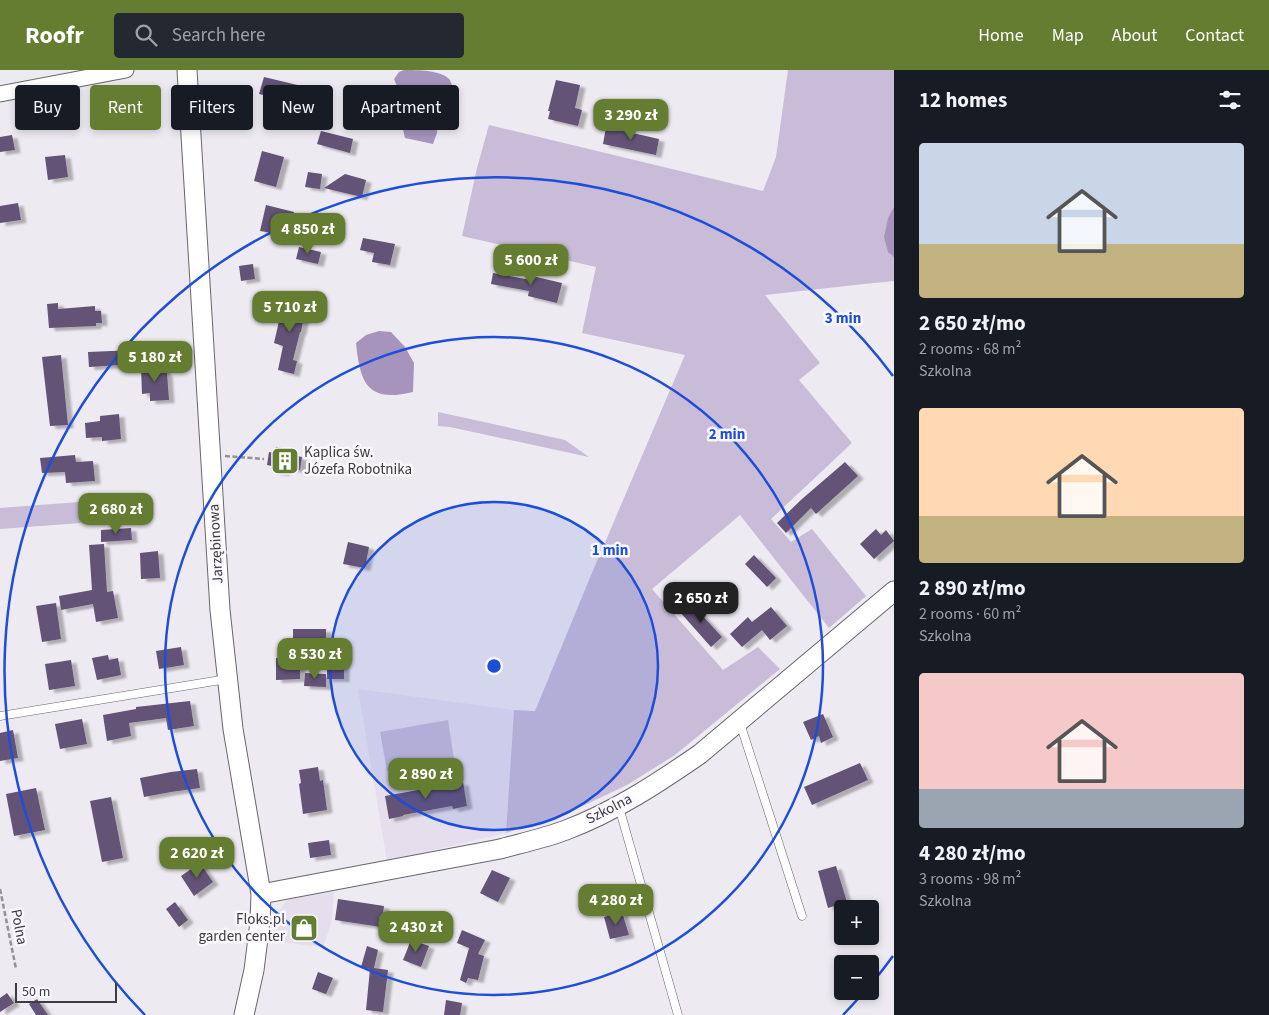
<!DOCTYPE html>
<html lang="en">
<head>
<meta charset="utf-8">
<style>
  :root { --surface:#171b24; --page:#242831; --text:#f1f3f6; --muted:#9ea1a6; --accent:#647d30 }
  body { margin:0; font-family:"Source Sans 3",sans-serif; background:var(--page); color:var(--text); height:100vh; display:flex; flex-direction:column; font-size:19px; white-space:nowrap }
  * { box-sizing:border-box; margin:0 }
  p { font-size:16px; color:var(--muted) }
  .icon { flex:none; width:28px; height:28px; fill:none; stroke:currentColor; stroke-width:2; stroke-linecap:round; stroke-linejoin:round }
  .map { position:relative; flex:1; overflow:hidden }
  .side { display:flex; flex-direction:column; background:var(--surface); width:375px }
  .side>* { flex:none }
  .banner { position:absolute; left:15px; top:15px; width:475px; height:45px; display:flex; gap:10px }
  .tools { position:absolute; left:834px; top:830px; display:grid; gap:10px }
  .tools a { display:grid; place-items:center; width:45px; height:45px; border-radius:5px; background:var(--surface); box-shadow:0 2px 8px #0003; font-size:25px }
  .scale { position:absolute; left:15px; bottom:12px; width:102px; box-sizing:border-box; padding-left:5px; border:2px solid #3d3c3f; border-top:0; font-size:14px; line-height:18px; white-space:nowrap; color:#3d3c3f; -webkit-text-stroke:4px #faf7fe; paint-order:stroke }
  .price { position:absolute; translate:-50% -42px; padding:0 11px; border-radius:10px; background:var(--accent); color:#fff; font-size:16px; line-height:32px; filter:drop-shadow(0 1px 2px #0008) }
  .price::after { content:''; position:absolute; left:50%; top:30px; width:15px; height:11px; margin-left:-8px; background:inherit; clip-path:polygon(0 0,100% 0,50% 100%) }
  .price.on { background:#222; color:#fff }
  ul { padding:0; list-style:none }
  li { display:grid; align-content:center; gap:10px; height:265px; padding:0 25px }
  li span { display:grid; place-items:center; height:155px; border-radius:5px; color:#555 }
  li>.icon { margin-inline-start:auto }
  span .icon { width:90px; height:90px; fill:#fffc; stroke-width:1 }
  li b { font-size:21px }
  h2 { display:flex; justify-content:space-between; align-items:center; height:60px; padding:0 25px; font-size:21px }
  .chip { padding:0 18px; border-radius:5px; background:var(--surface); box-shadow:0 2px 8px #0003; font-size:18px; line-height:45px }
  .chip.on { background:var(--accent); color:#fff }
  header { display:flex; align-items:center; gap:30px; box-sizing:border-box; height:70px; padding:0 25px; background:var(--accent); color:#fff }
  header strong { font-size:24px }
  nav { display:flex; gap:28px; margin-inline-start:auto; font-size:18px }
  .search { width:350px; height:45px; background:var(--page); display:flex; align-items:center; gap:12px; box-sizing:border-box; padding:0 18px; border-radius:5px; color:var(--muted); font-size:19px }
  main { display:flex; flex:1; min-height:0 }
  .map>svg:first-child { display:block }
  .built { fill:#e5dfed }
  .green { fill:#c8bcd8 }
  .water { fill:#a694bc }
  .building { fill:#635277; filter:url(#shadow) }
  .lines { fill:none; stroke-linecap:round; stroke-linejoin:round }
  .service-casing { stroke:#68666c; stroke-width:9 }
  .minor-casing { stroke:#68666c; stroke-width:17 }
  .tertiary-casing { stroke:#68666c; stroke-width:21 }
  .path { stroke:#939196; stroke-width:2.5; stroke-dasharray:5 2.5; stroke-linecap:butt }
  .service { stroke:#fff; stroke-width:8 }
  .minor { stroke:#fff; stroke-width:15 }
  .tertiary { stroke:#fff; stroke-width:19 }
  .ring { fill:none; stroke:#1d4ed8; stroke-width:2.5 }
  .labels { text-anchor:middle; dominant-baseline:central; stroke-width:5; stroke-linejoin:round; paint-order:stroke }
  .poi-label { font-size:15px; fill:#3d3c3f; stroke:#faf7fe; text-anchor:start }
  .street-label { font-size:15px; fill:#3d3c3f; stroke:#faf7fe }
  .centre { fill:#1d4ed8; stroke:#faf7fe; stroke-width:2.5 }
  .ring-label { font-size:15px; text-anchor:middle; font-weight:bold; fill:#1d4ed8; stroke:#faf7fe; stroke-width:5; stroke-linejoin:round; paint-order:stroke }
</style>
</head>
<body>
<header>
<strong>Roofr</strong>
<div class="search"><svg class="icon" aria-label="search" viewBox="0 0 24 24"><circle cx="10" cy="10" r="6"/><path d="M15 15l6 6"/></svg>Search here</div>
<nav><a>Home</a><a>Map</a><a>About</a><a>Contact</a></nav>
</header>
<main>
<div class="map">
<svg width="894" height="945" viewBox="0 0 894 945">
  <defs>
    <filter id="shadow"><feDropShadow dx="5.5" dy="3" stdDeviation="1" flood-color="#0004"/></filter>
  </defs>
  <rect width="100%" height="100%" fill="#edeaf1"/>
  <path class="built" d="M358,619L514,640L506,763L387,791Z
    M334,822L331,854L323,877L271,871L270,852L288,829Z"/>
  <path class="green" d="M788,0H894V211L864,214L765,225L820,293L799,310L852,373L771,449L791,472L812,459L866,526L829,558L740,445L652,519L723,600L758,577L780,599L675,685L627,715L566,744L506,763L514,640L535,641L589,510L685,285L582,263L596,197L462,166L477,98L489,55L763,121L776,87Z
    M438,342L565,370L589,387L450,357L438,356Z
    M79,432L81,453L0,459V438Z
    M448,650L454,689L387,701L380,662Z"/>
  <path class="water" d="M404,0C417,0 442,0 450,10C451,13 452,15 453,18C450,22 448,29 443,31C441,32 438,32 435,32C418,35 399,26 394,9L399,2Z
    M409,43L438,49L437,63L433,74L405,68L403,59Z
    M894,137V187L888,182L884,167L888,148Z
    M379,261L391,262L405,277L414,293L413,322C368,333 360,314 356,273L366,265Z"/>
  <path class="building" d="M264,7L314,19L310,36L259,24Z
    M556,10L580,15L575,38L582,40L578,56L548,49L550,41H548Z
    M606,57L659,69L656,85L603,74Z
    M321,61L353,69L350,83L317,74Z
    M12,65L15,80L0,82V67Z
    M262,81L284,87L276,117L254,111Z
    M65,85L68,107L48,110L45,87Z
    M308,102L322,104L320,119L305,117Z
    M345,104L366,110L362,127L324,118Z
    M18,133L21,150L0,153V136Z
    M266,135L294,142L288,167L280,165L275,168L272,163L260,161Z
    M363,168L395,174L390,195L372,192L374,183L360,180Z
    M299,177L321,182L318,194L296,189Z
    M253,194L255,209L241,211L239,196Z
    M493,203L531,210L532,206L562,213L557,233L528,226L529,221L491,214Z
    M284,229L306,234L301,262H300L293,290L297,291L294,304L278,300L283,276L274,273Z
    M58,233V239L95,236V241H101L102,253H96V256L49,258L47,234Z
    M135,280L136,294L89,297L88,282Z
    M61,285L68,355L50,356L42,287Z
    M165,296V303H167L169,330L150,331V323L142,324L141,297Z
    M119,344L121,369L102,371V367L86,368L85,353L100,351V346Z
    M276,377L288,379L287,384L302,387L300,400L285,398L284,403L272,401V396L267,395L269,382L275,383Z
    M75,385L76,392L93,391L95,411L66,413L65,402L42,403L40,388Z
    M845,392L858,406L816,444L811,438L786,463L777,453L802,429Z
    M131,458L132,470L101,472V460Z
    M876,459L881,465L886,460L894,471L874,489L860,474Z
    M348,472L369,477L365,498L343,494Z
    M104,474L107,522L113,521L118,548L96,552L93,534L61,540L59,526L92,520L89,475Z
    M158,481L160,508L141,509L140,483Z
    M754,485L776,508L767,517L745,494Z
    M690,532L722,567L711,577L679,541Z
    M56,533L61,569L42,572L36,536Z
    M771,537L787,556L770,570L762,560L742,577L730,564L748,547L752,552Z
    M293,559H326V571H293Z
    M181,577L184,595L159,599L156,581Z
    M327,578H344V609H327Z
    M108,585L109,590L118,588L121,605L97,610L92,588Z
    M300,587V609L276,610V588Z
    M71,590L75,616L49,620L45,594Z
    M305,603L326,604V617L304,616Z
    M190,631L194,656L168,660L166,648L129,653L131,666L107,671L103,645L136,639V637Z
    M823,644L833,667L821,673L819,666L811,670L803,652Z
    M82,649L87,674L60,679L55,654Z
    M13,660L18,688L0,691V663Z
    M860,693L868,710L812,735L804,717Z
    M318,697L320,711L323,710L327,740L303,744L299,714L301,713L299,700Z
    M197,699L200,718L171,722L144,727L140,708L171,702Z
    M463,712L467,736L453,739L452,736L403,745V746L389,749L385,726Z
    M36,718L45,760L14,766L6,724Z
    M111,727L123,788L102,792L90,731Z
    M329,770L331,785L310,788L308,773Z
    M200,793L213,812L194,826L181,806Z
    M836,796L847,832L828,838L818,801Z
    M492,800L510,808L498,832L480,823Z
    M338,829L384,836L381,857L335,850Z
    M175,832L188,850L179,857L166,839Z
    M622,842L629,865L610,869L604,847Z
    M462,860L485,870L478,884L484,886L478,910L468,908L466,913L460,910L469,878L457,873Z
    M411,870L429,876L421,897L403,890Z
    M367,876L378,880L374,898L388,900L383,942L366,940L370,899L361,897Z
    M318,902L333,908L326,924L312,919Z
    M7,923L14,933L0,942V928Z
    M37,929L48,945H36L29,934Z
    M446,930L462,933L460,945H444Z"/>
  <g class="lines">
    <defs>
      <path id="service" d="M0,646L227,609
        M740,653L802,846
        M619,737L678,945"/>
      <path id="minor" d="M0,24L126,0"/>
      <path id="tertiary" d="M187,0L220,540L233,659L261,824L260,852L254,900L244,945
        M261,824L500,779C522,773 545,768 566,760C614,742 658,713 700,684L894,521"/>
    </defs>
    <use href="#service" class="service-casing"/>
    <use href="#minor" class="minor-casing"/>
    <use href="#tertiary" class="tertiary-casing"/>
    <path class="path" d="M225,386L264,389
      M0,819L16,899"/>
    <use href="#service" class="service"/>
    <use href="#minor" class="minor"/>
    <use href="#tertiary" class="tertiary"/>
  </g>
  <circle cx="494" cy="596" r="164" fill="#1d4ed8" fill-opacity=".12"/>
  <g class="ring">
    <circle cx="494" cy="596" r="164"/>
    <circle cx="494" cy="596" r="329"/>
    <path d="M893 886A493 493 0 0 1 872 913M863 923A493 493 0 0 1 843 945M145 945A493 493 0 1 1 893 306"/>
  </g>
  <defs>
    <symbol id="building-square" viewBox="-11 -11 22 22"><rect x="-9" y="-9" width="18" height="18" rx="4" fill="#647d30" stroke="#faf7fe"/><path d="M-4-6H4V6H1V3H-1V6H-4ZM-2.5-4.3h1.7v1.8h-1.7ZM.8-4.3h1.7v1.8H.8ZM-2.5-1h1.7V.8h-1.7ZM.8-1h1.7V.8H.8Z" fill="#fff"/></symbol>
    <symbol id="shop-square" viewBox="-11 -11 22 22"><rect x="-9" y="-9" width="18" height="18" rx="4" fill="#647d30" stroke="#faf7fe"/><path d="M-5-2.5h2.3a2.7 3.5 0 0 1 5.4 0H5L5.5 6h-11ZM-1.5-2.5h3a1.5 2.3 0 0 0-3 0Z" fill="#fff"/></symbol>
  </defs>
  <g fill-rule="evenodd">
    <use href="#building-square" x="269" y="375" width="32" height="32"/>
    <use href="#shop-square" x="288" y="842" width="32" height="32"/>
  </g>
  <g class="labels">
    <g class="poi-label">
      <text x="304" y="382">Kaplica św.<tspan x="304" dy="17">Józefa Robotnika</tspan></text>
      <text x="285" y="849" text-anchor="end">Floks.pl<tspan x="285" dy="17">garden center</tspan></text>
    </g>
    <g class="street-label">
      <text transform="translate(216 474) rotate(-93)">Jarzębinowa</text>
      <text transform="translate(609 739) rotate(-27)">Szkolna</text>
      <text transform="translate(19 857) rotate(79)">Polna</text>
    </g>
  </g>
  <circle cx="494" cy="596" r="8" class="centre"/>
  <g class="ring-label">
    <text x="843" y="253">3 min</text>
    <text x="727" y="369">2 min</text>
    <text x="610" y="485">1 min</text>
  </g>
</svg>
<div class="tools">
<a>+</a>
<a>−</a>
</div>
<div class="scale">50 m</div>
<b class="price" style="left:631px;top:71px">3 290 zł</b>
<b class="price" style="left:308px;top:185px">4 850 zł</b>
<b class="price" style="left:531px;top:216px">5 600 zł</b>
<b class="price" style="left:290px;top:263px">5 710 zł</b>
<b class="price" style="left:155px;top:313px">5 180 zł</b>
<b class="price" style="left:116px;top:465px">2 680 zł</b>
<b class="price on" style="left:701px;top:554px">2 650 zł</b>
<b class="price" style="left:315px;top:610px">8 530 zł</b>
<b class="price" style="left:426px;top:730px">2 890 zł</b>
<b class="price" style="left:197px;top:809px">2 620 zł</b>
<b class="price" style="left:616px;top:856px">4 280 zł</b>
<b class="price" style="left:416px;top:883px">2 430 zł</b>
<div class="banner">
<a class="chip">Buy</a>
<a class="chip on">Rent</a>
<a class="chip">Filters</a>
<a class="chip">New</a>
<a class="chip">Apartment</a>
</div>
</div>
<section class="side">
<h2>12 homes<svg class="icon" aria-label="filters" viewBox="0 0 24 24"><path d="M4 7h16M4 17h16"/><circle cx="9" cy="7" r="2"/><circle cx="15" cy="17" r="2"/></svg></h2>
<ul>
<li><span style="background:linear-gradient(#c9d6e8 65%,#c2b280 0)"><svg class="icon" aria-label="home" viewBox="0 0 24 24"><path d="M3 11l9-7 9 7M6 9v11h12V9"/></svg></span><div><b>2 650 zł/mo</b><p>2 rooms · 68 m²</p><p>Szkolna</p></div></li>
<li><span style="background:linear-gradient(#ffd9b3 70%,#c2b280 0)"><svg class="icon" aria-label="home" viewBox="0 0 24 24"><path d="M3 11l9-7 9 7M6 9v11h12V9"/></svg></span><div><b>2 890 zł/mo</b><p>2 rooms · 60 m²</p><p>Szkolna</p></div></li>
<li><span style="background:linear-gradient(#f6c9c9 75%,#9aa5b1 0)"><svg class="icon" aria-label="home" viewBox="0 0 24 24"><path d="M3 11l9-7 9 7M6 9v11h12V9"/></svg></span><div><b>4 280 zł/mo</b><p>3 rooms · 98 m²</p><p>Szkolna</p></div></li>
</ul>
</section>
</main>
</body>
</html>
